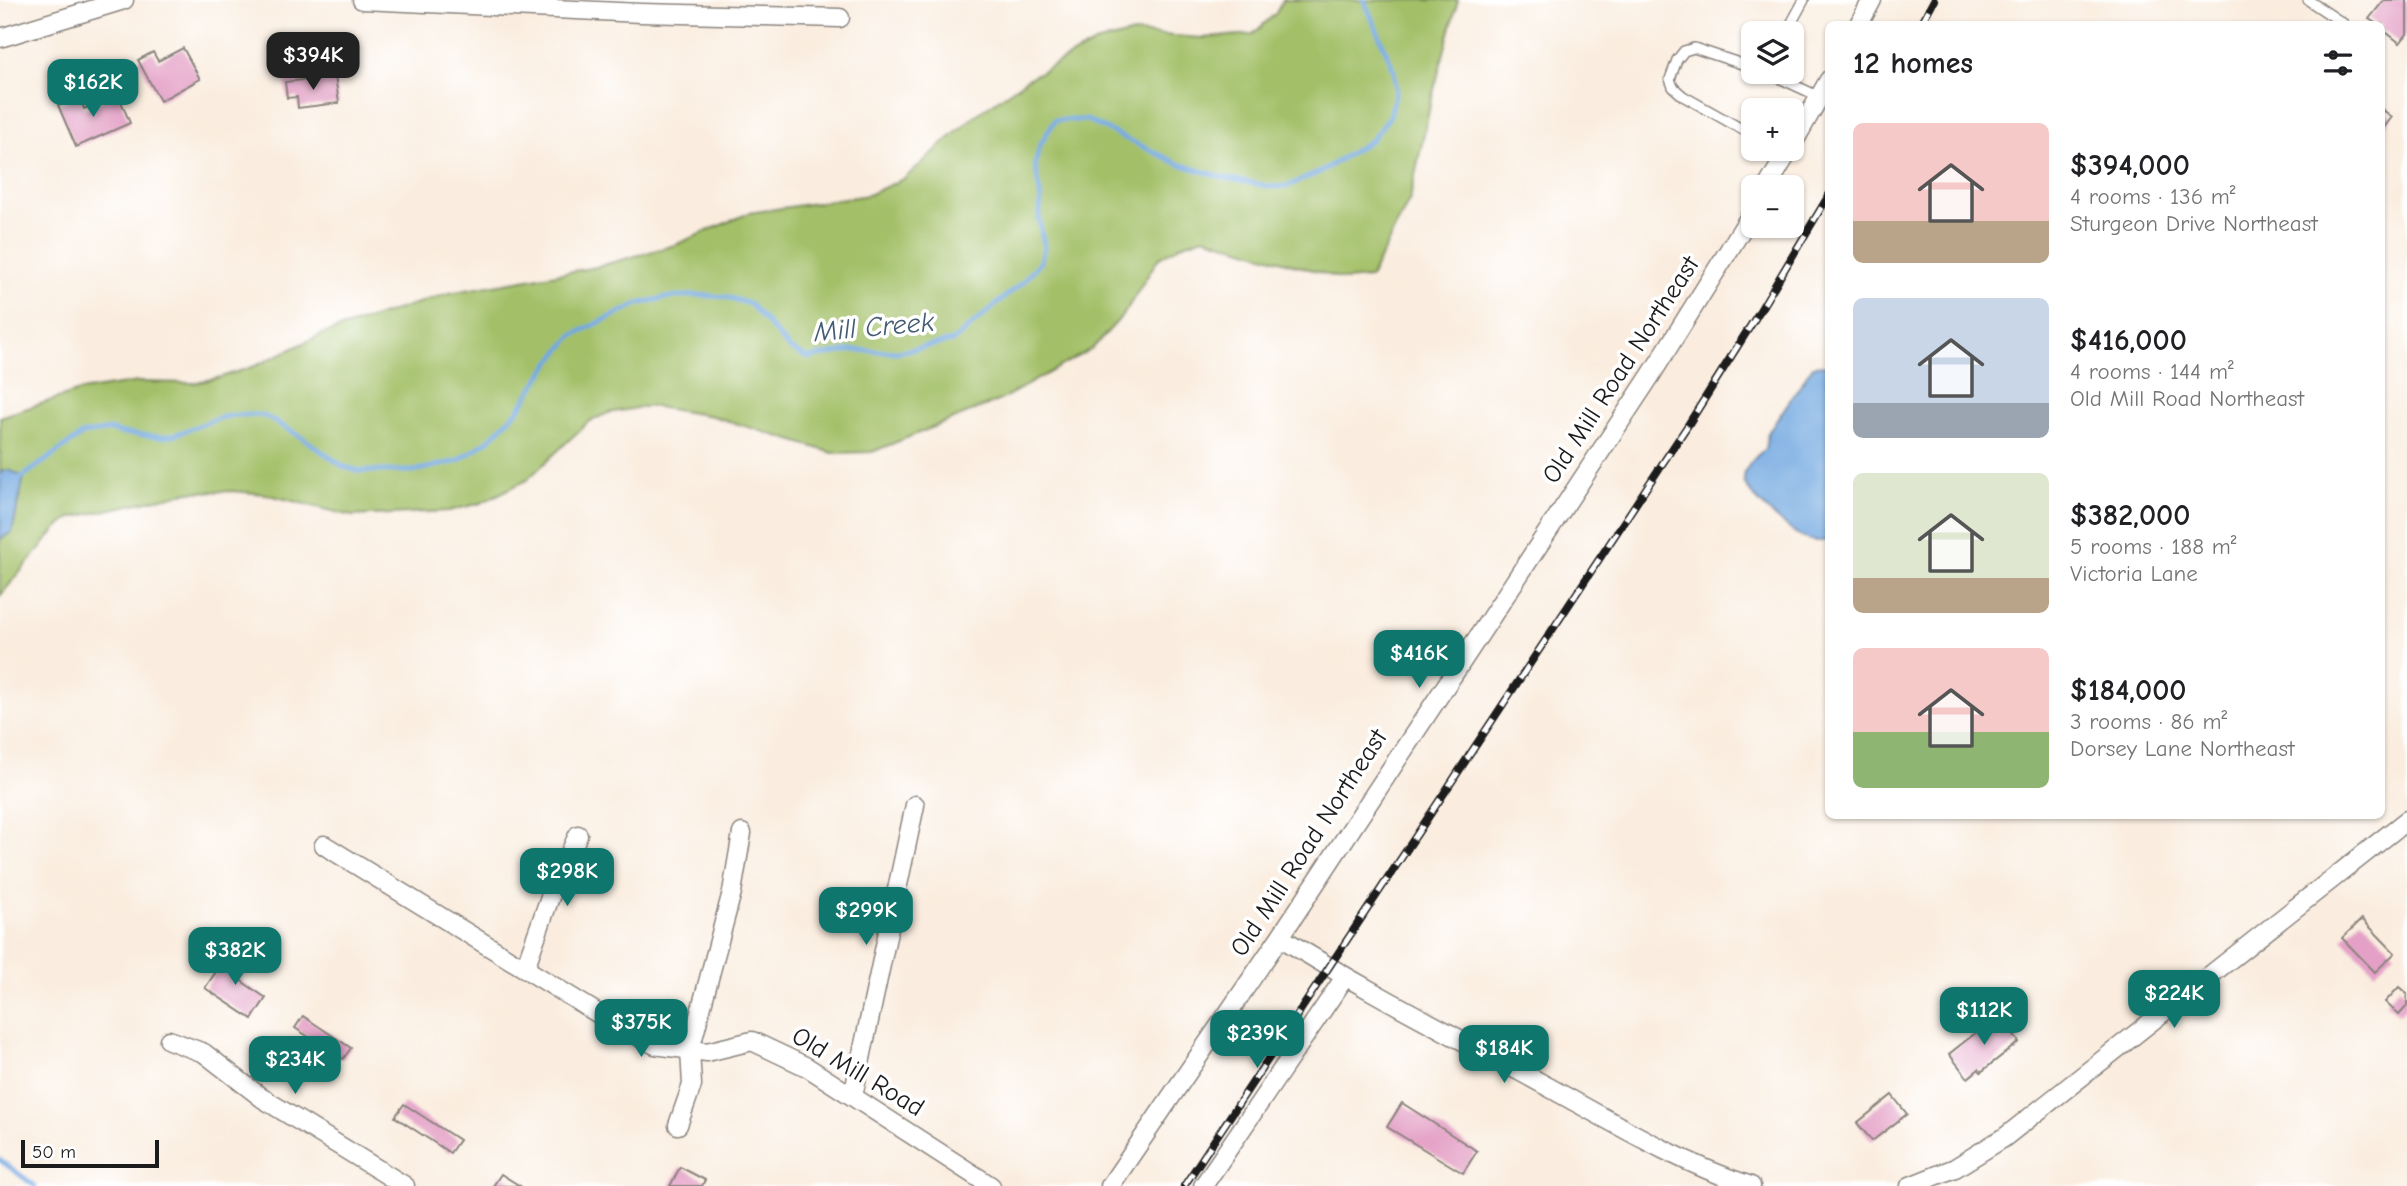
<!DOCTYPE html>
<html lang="en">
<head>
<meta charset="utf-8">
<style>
  :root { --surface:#fff; --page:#f2f2f2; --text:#202124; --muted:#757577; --accent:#0f766e }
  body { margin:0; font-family:"Comic Neue",sans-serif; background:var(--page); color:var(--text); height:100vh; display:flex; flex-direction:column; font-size:26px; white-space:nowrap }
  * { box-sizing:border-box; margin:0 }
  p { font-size:23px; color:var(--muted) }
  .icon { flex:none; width:38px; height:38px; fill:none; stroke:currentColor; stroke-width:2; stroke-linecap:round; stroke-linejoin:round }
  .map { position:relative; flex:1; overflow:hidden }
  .details { position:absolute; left:1825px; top:21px; width:560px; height:798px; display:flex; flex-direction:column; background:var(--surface); border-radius:10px; box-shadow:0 2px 5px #0004 }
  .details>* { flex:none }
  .controls { position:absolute; left:1741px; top:21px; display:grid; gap:14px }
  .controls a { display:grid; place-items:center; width:63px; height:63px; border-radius:10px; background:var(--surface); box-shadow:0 2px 5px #0004; font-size:35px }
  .scale { position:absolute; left:21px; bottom:18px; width:138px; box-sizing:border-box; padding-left:7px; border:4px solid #1c1c1c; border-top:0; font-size:19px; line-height:24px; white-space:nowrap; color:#1c1c1c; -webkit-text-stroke:5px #fff; paint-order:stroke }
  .price { position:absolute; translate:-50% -60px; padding:0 16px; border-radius:14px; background:var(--accent); color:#fff; font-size:23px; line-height:46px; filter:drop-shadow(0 2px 4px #0008) }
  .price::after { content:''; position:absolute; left:50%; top:42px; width:21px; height:16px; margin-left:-10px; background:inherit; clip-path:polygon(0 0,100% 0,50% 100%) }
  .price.current { background:#222; color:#fff }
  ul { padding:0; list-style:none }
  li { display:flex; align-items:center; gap:21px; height:175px; padding:0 28px }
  li span { display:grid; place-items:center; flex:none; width:196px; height:140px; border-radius:10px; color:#555 }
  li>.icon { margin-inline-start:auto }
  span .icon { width:84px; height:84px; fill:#fffc; stroke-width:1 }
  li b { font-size:30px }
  h2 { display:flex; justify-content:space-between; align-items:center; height:84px; padding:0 28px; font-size:30px }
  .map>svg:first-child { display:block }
  .green { fill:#a3c067; stroke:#606e42; stroke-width:2 }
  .water { fill:#72a8e0; stroke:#47627e; stroke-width:2 }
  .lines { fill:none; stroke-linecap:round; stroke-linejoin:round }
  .stream { stroke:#72a8e0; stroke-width:5 }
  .building { fill:#e4a0c6 }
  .lane-casing { stroke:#8b847e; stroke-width:12 }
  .street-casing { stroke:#8b847e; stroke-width:21 }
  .lane { stroke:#fff; stroke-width:9 }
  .street { stroke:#fff; stroke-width:18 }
  .rail-casing { stroke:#1c1c1c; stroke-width:8 }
  .rail { stroke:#fff; stroke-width:5; stroke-dasharray:16; stroke-linecap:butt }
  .labels { text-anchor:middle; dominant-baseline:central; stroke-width:7; stroke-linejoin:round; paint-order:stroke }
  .street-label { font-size:26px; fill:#1c1c1c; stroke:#fff }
  .water-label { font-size:28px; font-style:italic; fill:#435b74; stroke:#fff }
</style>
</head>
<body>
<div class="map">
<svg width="2407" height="1186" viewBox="0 0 2407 1186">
  <rect width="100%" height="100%" fill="#fff"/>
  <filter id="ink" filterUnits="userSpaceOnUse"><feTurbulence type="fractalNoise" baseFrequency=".0143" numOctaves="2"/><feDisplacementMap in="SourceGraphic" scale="14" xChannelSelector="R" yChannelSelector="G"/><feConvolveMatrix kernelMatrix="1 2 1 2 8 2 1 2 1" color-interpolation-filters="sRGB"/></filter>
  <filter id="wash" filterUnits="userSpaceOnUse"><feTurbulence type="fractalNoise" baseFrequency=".00686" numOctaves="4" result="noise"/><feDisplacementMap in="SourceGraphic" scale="28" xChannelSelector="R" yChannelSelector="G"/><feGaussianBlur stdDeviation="1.57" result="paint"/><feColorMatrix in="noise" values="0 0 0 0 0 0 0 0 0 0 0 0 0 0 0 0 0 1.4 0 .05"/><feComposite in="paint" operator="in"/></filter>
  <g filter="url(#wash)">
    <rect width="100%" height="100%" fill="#faeddf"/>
    <path class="green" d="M1283,0H1458L1431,101L1410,199L1370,278L1345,280L1204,237L1181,245L1158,259L1124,314L1093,348L1000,400L872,452L833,453L712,416L649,406L608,413L588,422L527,480L481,503L449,511L352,516L265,494L232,491L189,492L71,518L57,528L0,596V539L12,532L9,470L0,472V417L80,391L138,382L195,383L221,377L255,366L323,334L449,293L596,267L675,245L749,213L868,195L905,178L973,117L1027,79L1095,43L1133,33L1202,38L1253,34L1276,13Z"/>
    <path class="water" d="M1822,365L1829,367V541C1819,541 1811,542 1802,537C1789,530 1746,494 1744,480C1743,468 1757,455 1765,449L1768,433L1813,366Z
      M9,470L24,477L12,532L0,539V472Z"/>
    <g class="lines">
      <path class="stream" d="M18,480L83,434L112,430L120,433L161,437L174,435L219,418L235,415H261L270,419L300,436L344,467L360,471H414L458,461L489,440L519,409L551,361L573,335L638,304L664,298L696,295L727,297L750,304L790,349L808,358L853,350L898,352L953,341L1023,282L1041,261L1044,247L1039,219L1041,200L1035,164L1040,145L1055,120H1087L1179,164L1225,178L1273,187L1288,186L1320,172L1371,140L1390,116L1396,90L1394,70L1364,0
        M0,1160L35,1186"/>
    </g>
    <g id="blocks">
      <path class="building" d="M2384,0H2407V34L2400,43L2382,29V24H2377L2369,19Z
        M183,48L200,79L160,101L138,60L153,52L158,61Z
        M335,76L339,103L298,108L297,97L287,98L285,82Z
        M118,94L130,123L76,147L58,105L79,96L84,109Z
        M2382,109L2392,117L2382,130Z
        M2362,919L2395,953L2375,972L2342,938Z
        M228,954L249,968L240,980L266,998L252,1019L205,988Z
        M2399,987L2407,994V1006L2399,1015L2385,1002Z
        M1998,1015L2019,1042L1981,1072L1979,1069L1968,1078L1949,1054Z
        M303,1016L351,1048L343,1059L295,1028Z
        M1892,1095L1907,1114L1872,1141L1857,1123Z
        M1402,1103L1477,1151L1463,1173L1387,1127Z
        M404,1104L459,1140L450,1153L395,1117Z
        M680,1167L705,1180L702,1186H670Z
        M501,1174L520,1186H493Z"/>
    </g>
  </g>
  <g filter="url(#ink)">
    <use href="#blocks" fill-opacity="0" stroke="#8b847e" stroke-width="2"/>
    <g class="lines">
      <defs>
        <path id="lane" d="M2308,0L2344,24
          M1786,33L1804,0
          M1754,68L1694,48L1684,51L1677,60L1670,79L1673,87L1683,96L1754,136
          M1766,72L1820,97"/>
        <path id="street" d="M362,0L641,13L840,18
          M1859,24L1872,0
          M0,38L124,0
          M1792,145L1829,80
          M1767,187L1790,149
          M324,845L615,1024L655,1045L707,1052L752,1041L807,1067L991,1186
          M1280,937C1364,990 1453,1035 1541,1083C1609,1120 1677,1162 1751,1186
          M525,968L550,897L578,835
          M169,1040L204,1053L262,1098L405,1186
          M853,1096L915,805
          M678,1125L692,1085L690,1050L732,892L742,833
          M1110,1186L1280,937L1651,375L1754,210
          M1203,1186L1345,977
          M1910,1186L1955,1168L2005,1137L2407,820"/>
      </defs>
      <use href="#lane" class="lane-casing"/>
      <use href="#street" class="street-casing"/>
      <use href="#lane" class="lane"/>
      <use href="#street" class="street"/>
      <defs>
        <path id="rail" d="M1921,24L1934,0
          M1184,1186L1688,425L1756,317L1829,195"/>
      </defs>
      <use href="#rail" class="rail-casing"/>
      <use href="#rail" class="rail"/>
    </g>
  </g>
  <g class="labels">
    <g class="street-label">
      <text transform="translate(1621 370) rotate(-57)">Old Mill Road Northeast</text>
      <text transform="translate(1309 843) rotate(-57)">Old Mill Road Northeast</text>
      <text transform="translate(858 1072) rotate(31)">Old Mill Road</text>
    </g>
    <g class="water-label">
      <text transform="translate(874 327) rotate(-5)">Mill Creek</text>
    </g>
  </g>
</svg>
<div class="controls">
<a><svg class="icon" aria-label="layers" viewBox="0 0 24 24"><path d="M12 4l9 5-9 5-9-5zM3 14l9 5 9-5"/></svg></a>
<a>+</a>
<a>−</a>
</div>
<div class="scale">50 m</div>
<b class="price current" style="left:313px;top:92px">$394K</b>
<b class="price" style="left:93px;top:119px">$162K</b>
<b class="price" style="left:1419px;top:690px">$416K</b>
<b class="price" style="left:567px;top:908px">$298K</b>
<b class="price" style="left:866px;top:947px">$299K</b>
<b class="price" style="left:235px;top:987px">$382K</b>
<b class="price" style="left:2174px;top:1030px">$224K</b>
<b class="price" style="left:1984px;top:1047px">$112K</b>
<b class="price" style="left:641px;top:1059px">$375K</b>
<b class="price" style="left:1257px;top:1070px">$239K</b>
<b class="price" style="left:1504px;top:1085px">$184K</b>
<b class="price" style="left:295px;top:1096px">$234K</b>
<section class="details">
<h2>12 homes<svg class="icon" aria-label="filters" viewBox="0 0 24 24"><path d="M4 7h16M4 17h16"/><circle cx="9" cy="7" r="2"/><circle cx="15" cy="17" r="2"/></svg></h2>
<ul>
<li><span style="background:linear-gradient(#f6c9c9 70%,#b9a48a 0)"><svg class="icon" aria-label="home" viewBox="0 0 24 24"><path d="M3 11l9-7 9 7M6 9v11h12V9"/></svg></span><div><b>$394,000</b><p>4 rooms · 136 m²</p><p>Sturgeon Drive Northeast</p></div></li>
<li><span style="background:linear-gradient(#c9d6e8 75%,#9aa5b1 0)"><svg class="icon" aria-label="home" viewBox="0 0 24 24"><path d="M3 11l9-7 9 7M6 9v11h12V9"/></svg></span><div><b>$416,000</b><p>4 rooms · 144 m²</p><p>Old Mill Road Northeast</p></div></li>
<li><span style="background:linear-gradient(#dfe7d0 75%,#b9a48a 0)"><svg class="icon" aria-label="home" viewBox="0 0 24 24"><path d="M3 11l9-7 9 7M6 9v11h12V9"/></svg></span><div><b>$382,000</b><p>5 rooms · 188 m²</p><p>Victoria Lane</p></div></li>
<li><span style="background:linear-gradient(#f6c9c9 60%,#8fb573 0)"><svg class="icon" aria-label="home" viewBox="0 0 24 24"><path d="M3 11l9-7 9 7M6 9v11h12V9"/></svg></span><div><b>$184,000</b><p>3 rooms · 86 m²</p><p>Dorsey Lane Northeast</p></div></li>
</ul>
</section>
</div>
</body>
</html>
